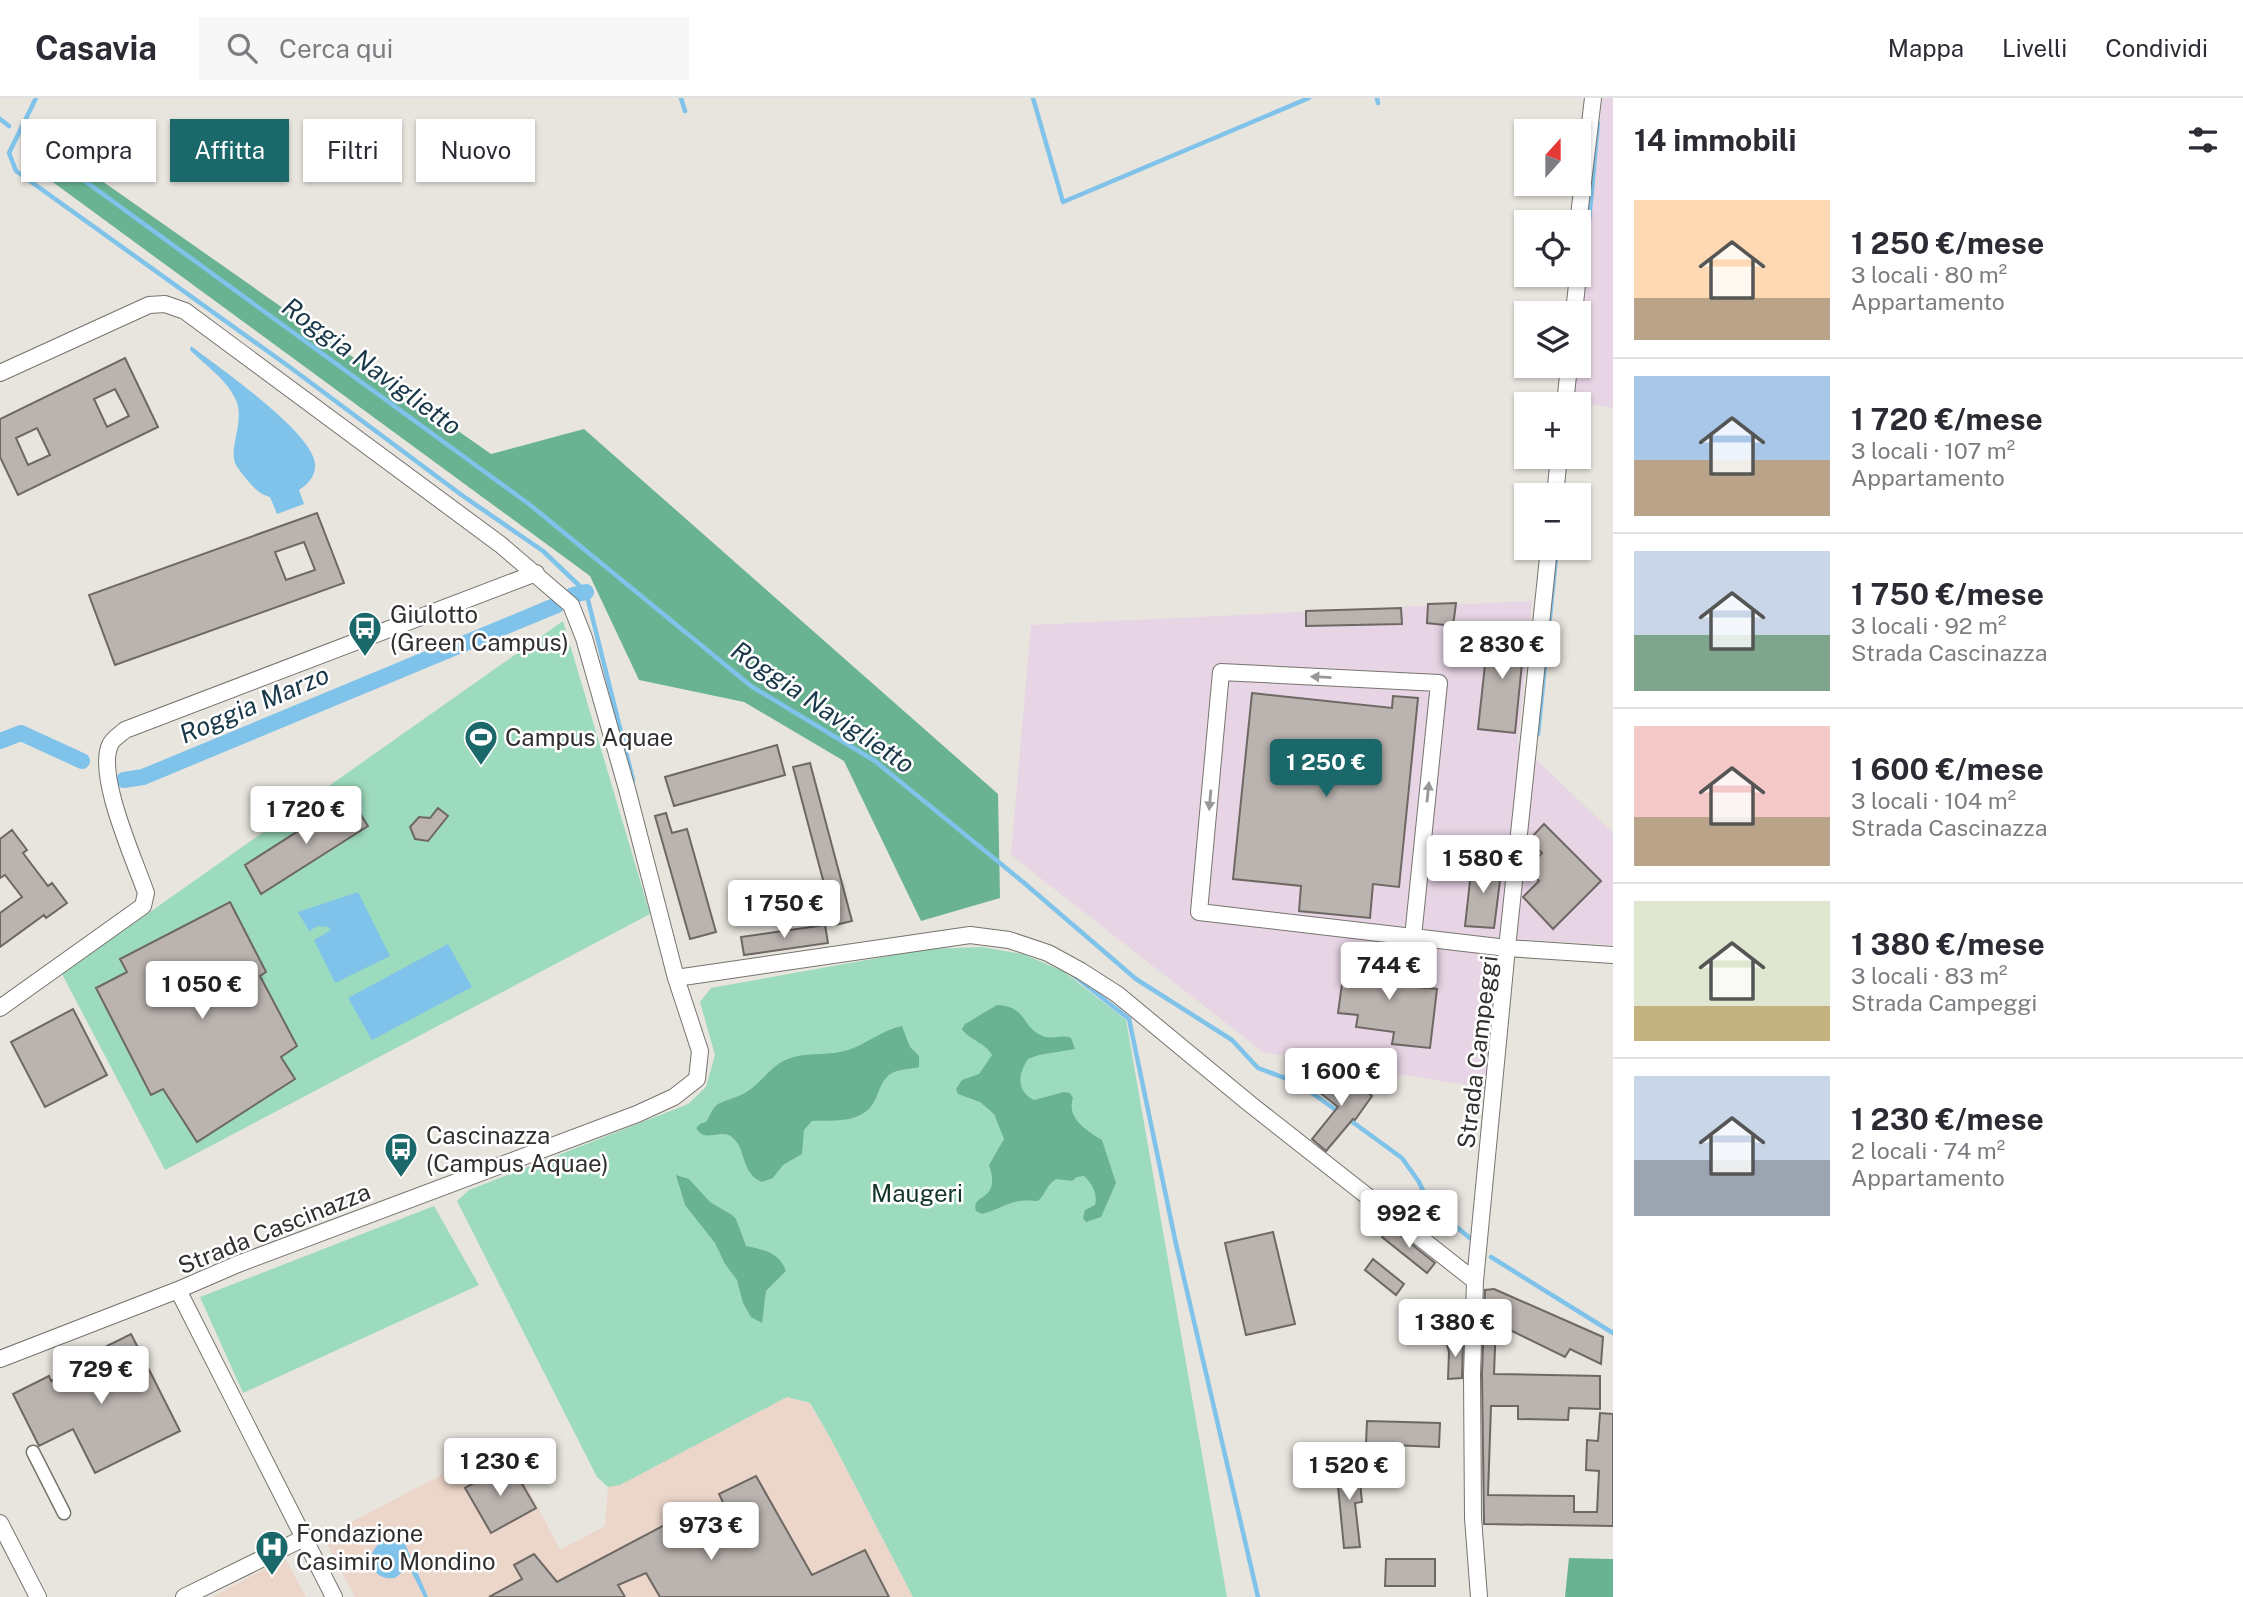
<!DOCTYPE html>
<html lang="it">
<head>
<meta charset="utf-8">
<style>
  :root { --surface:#fff; --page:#f7f7f7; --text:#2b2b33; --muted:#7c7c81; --line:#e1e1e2; --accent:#1b686b }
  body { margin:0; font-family:"Public Sans",sans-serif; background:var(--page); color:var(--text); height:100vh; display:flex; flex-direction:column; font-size:26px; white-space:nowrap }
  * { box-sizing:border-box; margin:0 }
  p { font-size:23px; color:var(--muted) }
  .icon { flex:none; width:38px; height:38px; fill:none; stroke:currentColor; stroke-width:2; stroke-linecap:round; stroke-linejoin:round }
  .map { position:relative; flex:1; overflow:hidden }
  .drawer { display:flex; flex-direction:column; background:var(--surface); width:630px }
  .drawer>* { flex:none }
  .banner { position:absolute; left:21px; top:21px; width:665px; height:63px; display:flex; gap:14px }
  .needle { width:46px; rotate:21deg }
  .buttons { position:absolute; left:1514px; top:21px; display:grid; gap:14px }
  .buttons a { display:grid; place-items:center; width:77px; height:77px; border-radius:0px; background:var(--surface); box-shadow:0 2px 5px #0004; font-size:35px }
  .price { position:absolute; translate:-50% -60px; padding:0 16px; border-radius:7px; background:#fff; color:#222; font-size:23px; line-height:46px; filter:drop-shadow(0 2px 4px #0008) }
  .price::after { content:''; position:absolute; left:50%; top:42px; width:21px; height:16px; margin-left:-10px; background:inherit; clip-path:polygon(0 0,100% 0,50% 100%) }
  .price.active { background:var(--accent); color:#fff }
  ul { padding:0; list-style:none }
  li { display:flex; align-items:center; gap:21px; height:175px; padding:0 21px }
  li+li { border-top:2px solid var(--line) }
  li span { display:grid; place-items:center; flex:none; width:196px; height:140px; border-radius:0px; color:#555 }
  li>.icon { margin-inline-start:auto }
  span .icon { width:84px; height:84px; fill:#fffc; stroke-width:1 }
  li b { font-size:30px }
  h2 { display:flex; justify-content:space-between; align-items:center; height:84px; padding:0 21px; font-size:30px }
  .tag { padding:0 24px; border-radius:0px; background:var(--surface); box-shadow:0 2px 5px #0004; font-size:24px; line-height:63px }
  .tag.active { background:var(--accent); color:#fff }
  header { display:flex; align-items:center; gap:42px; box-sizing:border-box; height:98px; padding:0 35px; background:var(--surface); border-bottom:2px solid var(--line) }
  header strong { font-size:33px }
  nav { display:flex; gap:38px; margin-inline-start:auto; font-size:24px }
  .search { width:490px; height:63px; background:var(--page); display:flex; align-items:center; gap:18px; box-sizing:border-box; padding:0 24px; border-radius:0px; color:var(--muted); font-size:26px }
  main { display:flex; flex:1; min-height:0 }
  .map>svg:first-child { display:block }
  .industrial { fill:#e7d4e4 }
  .medical { fill:#ecd6ca }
  .green { fill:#9ddbbe }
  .forest { fill:#69b393 }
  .water { fill:#7fc3ea }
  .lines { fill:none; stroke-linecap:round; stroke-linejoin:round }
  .stream { stroke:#7fc3ea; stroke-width:4.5 }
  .canal { stroke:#7fc3ea; stroke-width:16 }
  .building { fill:#bab3af; stroke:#6e6864; stroke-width:2; fill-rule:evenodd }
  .pedestrian-casing { stroke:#77746e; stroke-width:15 }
  .minor-casing { stroke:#77746e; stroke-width:18 }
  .pedestrian { stroke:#fff; stroke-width:12 }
  .minor { stroke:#fff; stroke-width:16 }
  .oneway { fill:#989896 }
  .labels { text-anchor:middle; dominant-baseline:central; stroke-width:5; stroke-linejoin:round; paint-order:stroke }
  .poi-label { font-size:24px; fill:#32302e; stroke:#fff; text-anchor:start }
  .street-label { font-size:24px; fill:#32302e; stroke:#fff }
  .park-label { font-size:24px; fill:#123527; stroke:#fff }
  .water-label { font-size:26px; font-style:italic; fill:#193849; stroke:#fff }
</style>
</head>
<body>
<header>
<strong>Casavia</strong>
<div class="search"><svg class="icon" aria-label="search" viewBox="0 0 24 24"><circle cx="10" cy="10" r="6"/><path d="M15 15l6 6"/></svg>Cerca qui</div>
<nav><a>Mappa</a><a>Livelli</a><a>Condividi</a></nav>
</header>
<main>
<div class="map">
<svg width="1613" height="1499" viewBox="0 0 1613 1499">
  <rect width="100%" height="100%" fill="#e8e4de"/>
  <path class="industrial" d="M1602,0H1613V310L1574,303Z
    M1532,503L1518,644L1613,735V847L1499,840L1485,990L1263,954L1011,757L1031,527Z"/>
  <path class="medical" d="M787,1299L809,1305L832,1343L913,1499H355L323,1439L504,1344L560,1452L605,1428L608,1389L620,1386Z
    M285,1460L306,1499H212Z"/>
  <path class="green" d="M563,523L650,816L165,1072L62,876Z
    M982,849L1023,856L1063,873L1126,922L1227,1499H913L832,1343L810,1305L787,1299L620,1387L608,1389L597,1379L457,1103L469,1092L688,1006L706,989L715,957L700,904L711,890L928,851Z
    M434,1108L479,1187L243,1295L200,1199Z"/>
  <path class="forest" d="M45,43L491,356L584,331L998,696L1000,800L921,823L844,663L744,604L639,582L590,478L35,71Z
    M997,907C1029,909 1021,930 1043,938C1052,942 1062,936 1071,940L1075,951L1039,957L1028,961C1018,976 1016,993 1034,1002L1064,994L1070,995L1073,1000C1066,1020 1087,1033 1102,1042L1116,1085L1101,1119L1086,1124L1083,1120L1085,1112L1095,1107C1098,1097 1092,1085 1084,1078L1077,1079L1072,1083L1056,1081C1046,1087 1046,1096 1038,1103C1010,1100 1007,1109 982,1116L976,1113C970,1094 1002,1105 989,1067L1004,1041L994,1016L980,1004L958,996L956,991L962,982L979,976L992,957C985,944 970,943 962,931L965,926Z
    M902,928L910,949L919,958V969C909,972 896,970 888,978C881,984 879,994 875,1002C863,1026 835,1022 812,1023L804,1032L802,1056L783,1067L773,1080L762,1084C740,1075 747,1051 732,1039C720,1030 706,1046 696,1030L700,1026L706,1024C710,1018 712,1010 718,1006C726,1002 735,1000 743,996C764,985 770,965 794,959C812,954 829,958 848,952C867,946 882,932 902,928Z
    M676,1077L689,1081L710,1104L732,1117L736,1121L746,1148C764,1152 779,1154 786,1173L766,1193L762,1225L751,1219L743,1205L737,1182L725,1166L715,1145L685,1107Z
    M1569,1460L1613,1461V1499H1565Z"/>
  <path class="water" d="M191,248C218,269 313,334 315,366C316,378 308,386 299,392L304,406L277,416L270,399C261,397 254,390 248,383C244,378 238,371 235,365C229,348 246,321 235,300C226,281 204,266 190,252Z
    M358,794L390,858L335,885L314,842L331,832L328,829L318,828L309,833L298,814Z
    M448,846L472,889L372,942L348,900Z
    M389,1439L405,1446L428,1499H424L409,1469L395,1480C391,1480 387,1481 383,1479C361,1469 372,1446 389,1439Z"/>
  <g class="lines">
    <path class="stream" d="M36,0L9,55L16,73L291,270L463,398L543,453L586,494L633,682
      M681,0L685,13
      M1033,0L1063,104L1309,0
      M1377,0L1378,5
      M0,21L9,28
      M34,46L529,406L751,588L875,663L1023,784L1136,881L1232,942L1258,970L1298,985L1340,1015
      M1586,155L1598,25
      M1578,242L1581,215
      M1538,636L1557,450
      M1072,876L1129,921L1176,1146L1258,1499
      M1347,1020L1402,1060L1419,1084L1429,1106L1471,1141
      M1491,1159L1613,1235"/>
    <path class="canal" d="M573,497L586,494
      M0,643L21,635L82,663
      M124,682L143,679L557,507"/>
  </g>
  <path class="building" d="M125,260L158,329L18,397L0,359V321ZM115,291L129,318L107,329L94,301ZM37,330L50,357L28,367L16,340Z
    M317,415L344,485L115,567L89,497ZM304,444L315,472L286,482L275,454Z
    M1456,505L1453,528L1427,525L1428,506Z
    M1401,510L1402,526L1306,528V513Z
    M1489,530L1525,535L1515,635L1478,631Z
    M1252,595L1392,610L1393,598L1418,600L1399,789L1373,786L1370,820L1299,813L1301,788L1233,781Z
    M777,647L785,677L674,708L665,679Z
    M810,665L852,823L835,827L793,669Z
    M350,700L368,728L261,796L245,767Z
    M438,710L448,718L428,743L415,741L410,729L419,719L430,720Z
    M666,715L672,735L687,731L716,834L690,841L655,718Z
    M1544,726L1601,783L1553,831L1523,799L1539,783L1527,771L1542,755L1529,742Z
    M12,732L27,752L23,755L48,788L52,785L67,805L46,820L44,817L0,849V815L22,799L5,777L0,780V741Z
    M1472,765L1502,767L1494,830L1465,828Z
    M230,804L266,874L260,878L297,948L281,959L295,981L197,1044L163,991L151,997L96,890L127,874L120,861Z
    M825,827L828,845L744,857L741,839Z
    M1345,864L1419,871L1417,889L1437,891L1430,950L1392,946L1394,934L1356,929L1358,917L1338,915Z
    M73,911L107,977L45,1009L11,944Z
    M1339,972L1372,998L1355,1022L1353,1021L1326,1053L1312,1041L1338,1009L1319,994Z
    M1390,1129L1435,1165L1427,1175L1382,1139Z
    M1273,1134L1295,1226L1246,1237L1225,1145Z
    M1373,1161L1404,1186L1396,1197L1365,1172Z
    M1494,1191L1603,1239L1601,1266L1570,1251L1565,1259L1496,1225L1494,1276L1600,1278V1311L1569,1310L1568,1322L1518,1321V1308H1491L1488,1397L1574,1398V1414H1597L1599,1373L1586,1372L1587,1342L1598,1343L1600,1315L1613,1316V1428L1484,1426L1482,1276L1485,1192Z
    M131,1236L180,1333L95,1375L73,1331L39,1348L13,1296L49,1278L51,1283L98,1259L95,1254Z
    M1454,1240L1463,1244L1462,1280L1448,1281L1449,1254L1447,1247Z
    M1367,1323L1440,1325L1439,1349L1366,1346Z
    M510,1365L536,1410L491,1435L465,1390Z
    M1358,1365L1362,1404L1355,1405L1360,1449L1344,1450L1336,1367Z
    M756,1378L812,1477L865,1452L889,1499H660L646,1475L618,1487L625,1499H489L522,1481L514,1467L534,1456L557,1484L676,1421L690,1447L733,1425L719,1396Z
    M1386,1461H1435V1488H1385Z"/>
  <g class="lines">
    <defs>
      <path id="pedestrian" d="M33,1354L64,1415"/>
      <path id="minor" d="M1578,126L1593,0
        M1574,215L1578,177
        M0,275L149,207L165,206L185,213L501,447L571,507L584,540L627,691L676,880L700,953L697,981L674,999L637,1016L238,1166L178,1192L0,1261
        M1565,306L1569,268
        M1555,397L1559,359
        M1413,839L1199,814L1221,574L1439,585L1413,839L1507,850L1613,857
        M676,880L970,837L1009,842L1048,855L1081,873L1117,896L1250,1006L1475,1183
        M0,910L143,808L146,795C135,763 96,678 110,647C112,641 121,636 125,632L536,475
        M178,1192L334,1499
        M0,1425L38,1499
        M184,1499L304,1440
        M1479,1499L1473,1420L1472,1276L1475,1183L1507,850L1549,450"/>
    </defs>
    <use href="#pedestrian" class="pedestrian-casing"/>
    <use href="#minor" class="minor-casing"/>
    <use href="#pedestrian" class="pedestrian"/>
    <use href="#minor" class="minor"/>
  </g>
  <defs><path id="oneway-solid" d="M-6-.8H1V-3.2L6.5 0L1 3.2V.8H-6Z" transform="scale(1.75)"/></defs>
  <g class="oneway">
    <use href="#oneway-solid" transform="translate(1321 579) rotate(-177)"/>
    <use href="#oneway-solid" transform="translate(1428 694) rotate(-84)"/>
    <use href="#oneway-solid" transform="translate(1210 702) rotate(95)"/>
  </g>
  <defs>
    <symbol id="bus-pin" viewBox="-11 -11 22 30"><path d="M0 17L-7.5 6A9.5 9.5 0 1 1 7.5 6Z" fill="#1b686b" stroke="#fff"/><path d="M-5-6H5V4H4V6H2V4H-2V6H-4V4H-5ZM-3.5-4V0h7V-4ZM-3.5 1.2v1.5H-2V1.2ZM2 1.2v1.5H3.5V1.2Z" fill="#fff"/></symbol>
    <symbol id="stadium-pin" viewBox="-11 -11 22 30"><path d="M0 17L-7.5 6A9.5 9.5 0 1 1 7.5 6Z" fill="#1b686b" stroke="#fff"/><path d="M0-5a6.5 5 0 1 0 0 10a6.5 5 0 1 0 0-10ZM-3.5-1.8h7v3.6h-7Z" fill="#fff"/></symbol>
    <symbol id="hospital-pin" viewBox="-11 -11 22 30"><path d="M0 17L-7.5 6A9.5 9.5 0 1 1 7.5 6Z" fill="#1b686b" stroke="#fff"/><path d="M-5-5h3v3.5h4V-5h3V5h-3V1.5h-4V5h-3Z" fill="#fff"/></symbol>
  </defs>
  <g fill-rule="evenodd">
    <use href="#bus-pin" x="346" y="511" width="38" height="52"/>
    <use href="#stadium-pin" x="462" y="620" width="38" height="52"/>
    <use href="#bus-pin" x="382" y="1032" width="38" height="52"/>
    <use href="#hospital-pin" x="253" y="1430" width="38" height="52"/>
  </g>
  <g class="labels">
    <g class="poi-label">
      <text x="390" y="516">Giulotto<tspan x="390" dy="28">(Green Campus)</tspan></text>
      <text x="505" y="639">Campus Aquae</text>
      <text x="426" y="1037">Cascinazza<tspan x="426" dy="28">(Campus Aquae)</tspan></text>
      <text x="296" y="1435">Fondazione<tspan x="296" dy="28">Casimiro Mondino</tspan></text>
    </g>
    <g class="street-label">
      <text transform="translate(1477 954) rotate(-83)">Strada Campeggi</text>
      <text transform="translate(274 1130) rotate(-22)">Strada Cascinazza</text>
    </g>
    <g class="park-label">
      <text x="917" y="1095">Maugeri</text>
    </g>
    <g class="water-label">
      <text transform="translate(372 268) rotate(36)">Roggia Naviglietto</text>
      <text transform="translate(254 606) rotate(-23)">Roggia Marzo</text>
      <text transform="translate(823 609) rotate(34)">Roggia Naviglietto</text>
    </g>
  </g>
</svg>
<div class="buttons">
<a><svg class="needle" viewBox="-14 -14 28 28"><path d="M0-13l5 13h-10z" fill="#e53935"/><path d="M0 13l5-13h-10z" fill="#7c7c81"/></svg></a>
<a><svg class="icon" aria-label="locate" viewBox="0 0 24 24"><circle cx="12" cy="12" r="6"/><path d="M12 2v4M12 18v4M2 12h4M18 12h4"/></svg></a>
<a><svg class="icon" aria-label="layers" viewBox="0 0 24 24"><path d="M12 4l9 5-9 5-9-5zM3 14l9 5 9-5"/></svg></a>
<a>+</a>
<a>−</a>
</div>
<b class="price" style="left:1502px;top:583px">2 830 €</b>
<b class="price active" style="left:1326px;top:701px">1 250 €</b>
<b class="price" style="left:306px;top:748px">1 720 €</b>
<b class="price" style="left:1483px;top:797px">1 580 €</b>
<b class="price" style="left:784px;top:842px">1 750 €</b>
<b class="price" style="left:1389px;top:904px">744 €</b>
<b class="price" style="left:202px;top:923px">1 050 €</b>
<b class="price" style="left:1341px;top:1010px">1 600 €</b>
<b class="price" style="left:1409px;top:1152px">992 €</b>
<b class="price" style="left:1455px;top:1261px">1 380 €</b>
<b class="price" style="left:101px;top:1308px">729 €</b>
<b class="price" style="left:500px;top:1400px">1 230 €</b>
<b class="price" style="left:1349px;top:1404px">1 520 €</b>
<b class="price" style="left:711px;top:1464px">973 €</b>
<div class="banner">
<a class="tag">Compra</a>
<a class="tag active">Affitta</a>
<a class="tag">Filtri</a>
<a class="tag">Nuovo</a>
</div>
</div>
<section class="drawer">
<h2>14 immobili<svg class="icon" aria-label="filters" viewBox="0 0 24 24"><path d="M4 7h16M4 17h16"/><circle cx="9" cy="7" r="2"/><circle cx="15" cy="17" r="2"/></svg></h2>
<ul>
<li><span style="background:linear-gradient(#ffd9b3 70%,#b9a48a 0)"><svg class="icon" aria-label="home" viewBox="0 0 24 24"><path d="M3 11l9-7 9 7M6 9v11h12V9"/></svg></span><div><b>1 250 €/mese</b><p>3 locali · 80 m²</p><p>Appartamento</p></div></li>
<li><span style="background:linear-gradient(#a9c7e8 60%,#b9a48a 0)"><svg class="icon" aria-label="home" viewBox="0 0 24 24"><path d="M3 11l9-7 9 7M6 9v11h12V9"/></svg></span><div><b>1 720 €/mese</b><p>3 locali · 107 m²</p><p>Appartamento</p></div></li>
<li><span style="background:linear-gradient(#c9d6e8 60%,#7fa58c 0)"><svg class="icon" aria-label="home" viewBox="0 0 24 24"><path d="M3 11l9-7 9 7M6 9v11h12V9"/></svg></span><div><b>1 750 €/mese</b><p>3 locali · 92 m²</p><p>Strada Cascinazza</p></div></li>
<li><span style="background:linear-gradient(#f6c9c9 65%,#b9a48a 0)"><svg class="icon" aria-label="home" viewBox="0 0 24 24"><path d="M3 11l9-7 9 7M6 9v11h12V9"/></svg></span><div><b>1 600 €/mese</b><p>3 locali · 104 m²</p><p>Strada Cascinazza</p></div></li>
<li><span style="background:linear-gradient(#dfe7d0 75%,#c2b280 0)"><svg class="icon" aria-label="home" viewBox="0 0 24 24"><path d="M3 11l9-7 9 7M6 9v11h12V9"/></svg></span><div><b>1 380 €/mese</b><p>3 locali · 83 m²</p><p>Strada Campeggi</p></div></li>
<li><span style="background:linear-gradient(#c9d6e8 60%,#9aa5b1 0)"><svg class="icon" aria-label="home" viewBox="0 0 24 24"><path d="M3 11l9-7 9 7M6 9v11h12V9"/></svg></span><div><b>1 230 €/mese</b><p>2 locali · 74 m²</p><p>Appartamento</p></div></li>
</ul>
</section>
</main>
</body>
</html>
